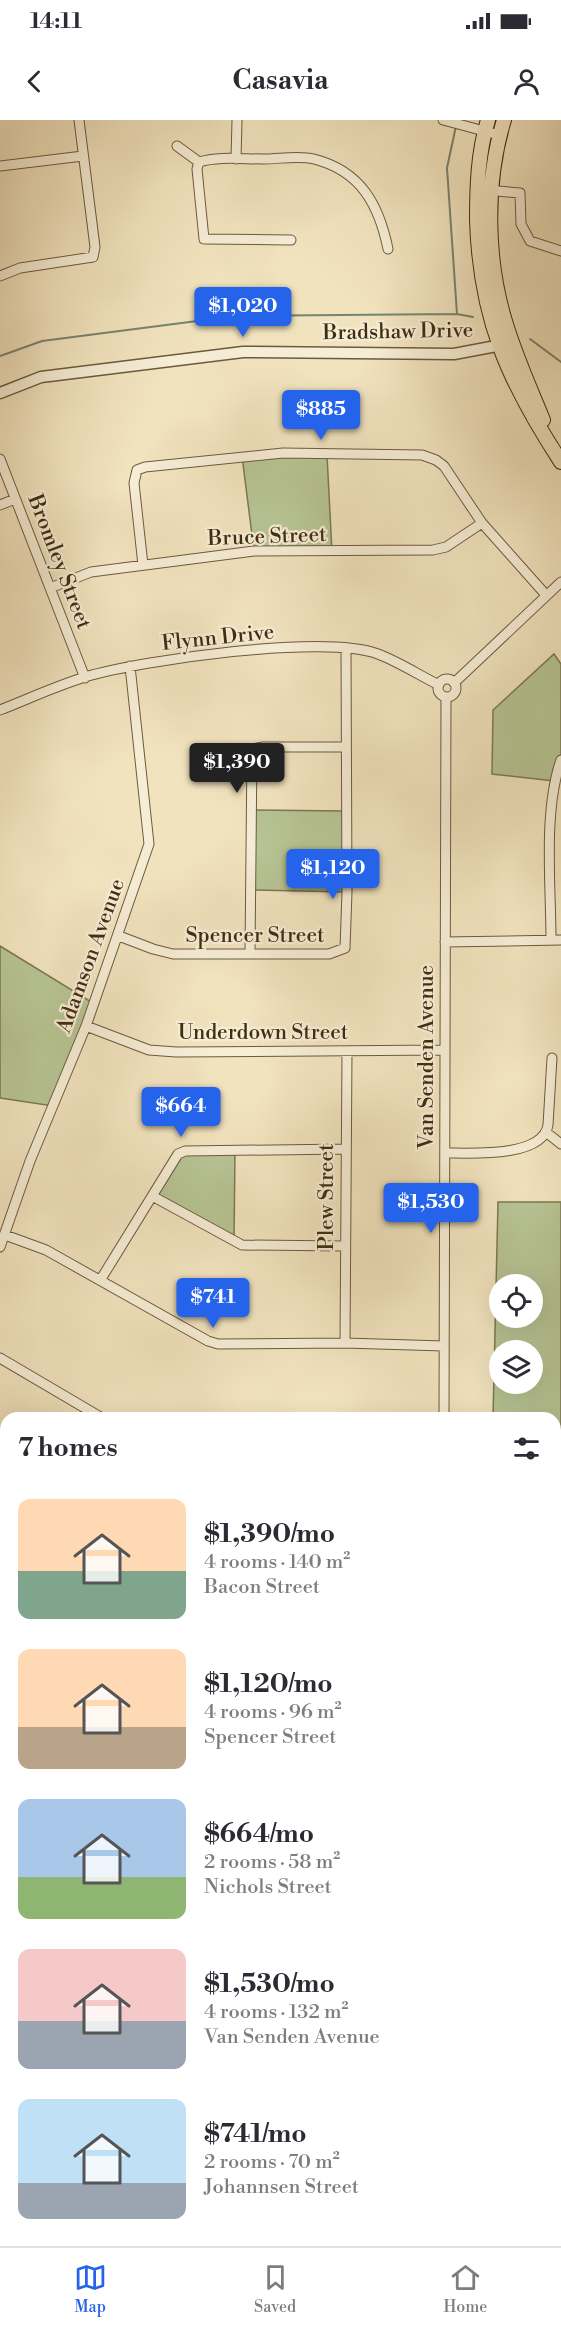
<!DOCTYPE html>
<html lang="en">
<head>
<meta charset="utf-8">
<style>
  :root { --surface:#fff; --page:#f2f2f3; --text:#2b2b33; --muted:#7c7c81; --line:#e1e1e2; --accent:#2563eb }
  body { margin:0; font-family:"Libre Bodoni",serif; background:var(--page); color:var(--text); height:100vh; display:flex; flex-direction:column; font-size:22px; white-space:nowrap }
  * { box-sizing:border-box; margin:0 }
  p { font-size:20px; color:var(--muted) }
  .icon { flex:none; width:33px; height:33px; fill:none; stroke:currentColor; stroke-width:2; stroke-linecap:round; stroke-linejoin:round }
  .map { position:relative; flex:1; overflow:hidden }
  .panel { position:absolute; left:0px; top:1292px; width:561px; height:836px; display:flex; flex-direction:column; background:var(--surface); border-radius:18px 18px 0 0; box-shadow:0 6px 24px #0002 }
  .panel>* { flex:none }
  .fabs { position:absolute; left:489px; top:1154px; display:grid; gap:12px }
  .fabs a { display:grid; place-items:center; width:54px; height:54px; border-radius:50%; background:var(--surface); box-shadow:0 6px 24px #0002; font-size:30px }
  .price { position:absolute; translate:-50% -51px; padding:0 14px; border-radius:6px; background:var(--accent); color:#fff; font-size:20px; line-height:39px; filter:drop-shadow(0 2px 3px #0008) }
  .price::after { content:''; position:absolute; left:50%; top:36px; width:18px; height:14px; margin-left:-9px; background:inherit; clip-path:polygon(0 0,100% 0,50% 100%) }
  .price.active { background:#222; color:#fff }
  ul { padding:0; list-style:none }
  li { display:flex; align-items:center; gap:18px; height:150px; padding:0 18px }
  li span { display:grid; place-items:center; flex:none; width:168px; height:120px; border-radius:12px; color:#555 }
  li>.icon { margin-inline-start:auto }
  span .icon { width:72px; height:72px; fill:#fffc; stroke-width:1 }
  li b { font-size:26px }
  h2 { display:flex; justify-content:space-between; align-items:center; height:72px; padding:0 18px; font-size:26px }
  .status { display:flex; justify-content:space-between; align-items:center; height:42px; padding:0 30px; background:var(--surface); direction:ltr }
  .status svg { height:16px; fill:currentColor }
  header { display:flex; justify-content:space-between; align-items:center; height:78px; padding:0 18px; background:var(--surface); font-size:27px; font-weight:800 }
  .menu { display:flex; justify-content:space-around; align-items:center; height:84px; border-top:2px solid var(--line); background:var(--surface); font-size:16px; color:var(--muted) }
  .menu a { display:grid; justify-items:center; gap:3px }
  .menu .active { color:var(--accent) }
  .map>svg:first-child { display:block }
  .green { fill:#b7c494; stroke:#7c7853; stroke-width:1.5; fill-rule:evenodd }
  .lines { fill:none; stroke-linecap:round; stroke-linejoin:round }
  .stream { stroke:#778471; stroke-width:2 }
  .minor-casing { stroke:#6d5a3d; stroke-width:11 }
  .tertiary-casing { stroke:#6d5a3d; stroke-width:13 }
  .primary-casing { stroke:#412c12; stroke-width:16 }
  .minor { stroke:#f6edd5; stroke-width:9 }
  .tertiary { stroke:#f6edd5; stroke-width:10 }
  .primary { stroke:#f1e3be; stroke-width:14 }
  .labels { text-anchor:middle; dominant-baseline:central; stroke-width:4.5; stroke-linejoin:round; paint-order:stroke }
  .street-label { font-size:21px; fill:#412c12; stroke:#f6edd5 }
</style>
</head>
<body>
<div class="status"><b>14:11</b><svg viewBox="0 0 49 12"><path d="M0 12V9h3v3zM5 12V6h3v6zM10 12V3h3v9zM15 12V0h3v12zM26 1h20v11H26zM47 4h2v5h-2z"/></svg></div>
<header><svg class="icon" aria-label="back" viewBox="0 0 24 24"><path d="M15 5l-7 7 7 7"/></svg>Casavia<svg class="icon" aria-label="person" viewBox="0 0 24 24"><circle cx="12" cy="8" r="4"/><path d="M4 21q1-7 8-7t8 7"/></svg></header>
<div class="map">
<svg width="561" height="2126" viewBox="0 0 561 2126">
  <rect width="100%" height="100%" fill="#f1e3be"/>
  <filter id="stains"><feTurbulence type="fractalNoise" baseFrequency=".00333" numOctaves="4"/><feColorMatrix values="0 0 0 0 .2 0 0 0 0 .09 0 0 0 0 .02 0 0 0 .5 -.17"/></filter>
  <radialGradient id="worn" r=".72"><stop offset=".6" stop-color="#630" stop-opacity="0"/><stop offset="1" stop-color="#630" stop-opacity=".3"/></radialGradient>
  <path class="green" d="M327,335L332,432L254,431L242,336Z
    M554,534L561,544V640L554,661L492,654L493,590Z
    M250,690L346,691L347,772L250,770Z
    M0,826L93,883L53,986L0,978Z
    M235,1029L234,1123L154,1077L178,1034Z
    M498,1082H561V1330H555V1298H493ZM500,1164H532V1197H500ZM500,1230H532V1263H500Z
    M555,2024H561V2112L555,2114Z"/>
  <g class="lines">
    <path class="stream" d="M456,6L447,48L457,194
      M530,219L561,242
      M0,236L42,221L236,196L457,194L473,197"/>
    <defs>
      <path id="minor" d="M443,0L499,15
        M177,26L199,42
        M236,39L237,0
        M0,46L83,36
        M486,70L520,73L521,104L530,121L561,131
        M291,120L204,119L197,49L199,42C218,36 243,39 263,39C279,39 299,35 314,39C361,51 379,85 388,129
        M0,156L20,148L93,137L95,127L79,0
        M0,339L85,558
        M0,385L15,379
        M143,445L134,363L137,350L145,347L283,333L422,335L436,340L444,346L482,403L546,475
        M50,468L91,452L254,431L433,430L446,427L482,403
        M438 568a9 9 0 1 1 18 0a9 9 0 1 1-18 0Z
        M454,563L561,462
        M0,590C28,579 56,566 85,557C142,540 324,514 378,534C399,542 419,555 439,565
        M119,816L153,829L173,834H329L345,828L347,772L346,528
        M551,820C551,765 543,691 561,640
        M445,822L561,820
        M250,834L252,629L263,627H346
        M86,906L149,930L176,932L443,930
        M547,1013L561,1024
        M445,1033C470,1033 543,1038 548,1005L552,938
        M154,1077L242,1125L344,1126
        M5,1115L46,1130L208,1221L218,1224L345,1223L444,1226
        M0,1127L30,1041L86,906L149,724L130,546
        M101,1159L178,1034L185,1031L345,1029
        M345,1223L347,932
        M0,1238L102,1298
        M444,1298L446,577
        M555,1330H561
        M555,1435H561
        M555,1531H561
        M0,1652H6
        M555,1652H561
        M555,1773H561
        M0,1997L6,2000
        M555,2023L561,2022
        M0,2063L6,2048
        M352,2126L354,2121"/>
      <path id="tertiary" d="M0,273L41,257L243,232L454,234L507,224"/>
      <path id="primary" d="M488,0C478,32 477,67 477,100C480,198 508,261 561,342
        M504,0C485,62 486,139 505,201C515,235 530,268 543,300"/>
    </defs>
    <use href="#minor" class="minor-casing"/>
    <use href="#tertiary" class="tertiary-casing"/>
    <use href="#primary" class="primary-casing"/>
    <use href="#minor" class="minor"/>
    <use href="#tertiary" class="tertiary"/>
    <use href="#primary" class="primary"/>
  </g>
  <g class="labels">
    <g class="street-label">
      <text transform="translate(398 212) rotate(-1)">Bradshaw Drive</text>
      <text transform="translate(267 417) rotate(-2)">Bruce Street</text>
      <text transform="translate(59 442) rotate(69)">Bromley Street</text>
      <text transform="translate(218 518) rotate(-6)">Flynn Drive</text>
      <text x="255" y="816">Spencer Street</text>
      <text transform="translate(91 836) rotate(-70)">Adamson Avenue</text>
      <text x="263" y="913">Underdown Street</text>
      <text transform="translate(427 937) rotate(-90)">Van Senden Avenue</text>
      <text transform="translate(327 1077) rotate(-90)">Plew Street</text>
    </g>
  </g>
  <rect width="100%" height="100%" filter="url(#stains)"/>
  <rect width="100%" height="100%" fill="url(#worn)"/>
</svg>
<div class="fabs">
<a><svg class="icon" aria-label="locate" viewBox="0 0 24 24"><circle cx="12" cy="12" r="6"/><path d="M12 2v4M12 18v4M2 12h4M18 12h4"/></svg></a>
<a><svg class="icon" aria-label="layers" viewBox="0 0 24 24"><path d="M12 4l9 5-9 5-9-5zM3 14l9 5 9-5"/></svg></a>
</div>
<b class="price" style="left:243px;top:218px">$1,020</b>
<b class="price" style="left:321px;top:321px">$885</b>
<b class="price active" style="left:237px;top:674px">$1,390</b>
<b class="price" style="left:333px;top:780px">$1,120</b>
<b class="price" style="left:181px;top:1018px">$664</b>
<b class="price" style="left:431px;top:1114px">$1,530</b>
<b class="price" style="left:213px;top:1209px">$741</b>
<section class="panel">
<h2>7 homes<svg class="icon" aria-label="filters" viewBox="0 0 24 24"><path d="M4 7h16M4 17h16"/><circle cx="9" cy="7" r="2"/><circle cx="15" cy="17" r="2"/></svg></h2>
<ul>
<li><span style="background:linear-gradient(#ffd9b3 60%,#7fa58c 0)"><svg class="icon" aria-label="home" viewBox="0 0 24 24"><path d="M3 11l9-7 9 7M6 9v11h12V9"/></svg></span><div><b>$1,390/mo</b><p>4 rooms · 140 m²</p><p>Bacon Street</p></div></li>
<li><span style="background:linear-gradient(#ffd9b3 65%,#b9a48a 0)"><svg class="icon" aria-label="home" viewBox="0 0 24 24"><path d="M3 11l9-7 9 7M6 9v11h12V9"/></svg></span><div><b>$1,120/mo</b><p>4 rooms · 96 m²</p><p>Spencer Street</p></div></li>
<li><span style="background:linear-gradient(#a9c7e8 65%,#8fb573 0)"><svg class="icon" aria-label="home" viewBox="0 0 24 24"><path d="M3 11l9-7 9 7M6 9v11h12V9"/></svg></span><div><b>$664/mo</b><p>2 rooms · 58 m²</p><p>Nichols Street</p></div></li>
<li><span style="background:linear-gradient(#f6c9c9 60%,#9aa5b1 0)"><svg class="icon" aria-label="home" viewBox="0 0 24 24"><path d="M3 11l9-7 9 7M6 9v11h12V9"/></svg></span><div><b>$1,530/mo</b><p>4 rooms · 132 m²</p><p>Van Senden Avenue</p></div></li>
<li><span style="background:linear-gradient(#bfe0f5 70%,#9aa5b1 0)"><svg class="icon" aria-label="home" viewBox="0 0 24 24"><path d="M3 11l9-7 9 7M6 9v11h12V9"/></svg></span><div><b>$741/mo</b><p>2 rooms · 70 m²</p><p>Johannsen Street</p></div></li>
</ul>
</section>
</div>
<nav class="menu">
<a class="active"><svg class="icon" aria-label="map" viewBox="0 0 24 24"><path d="M3 6l6-2 6 2 6-2v14l-6 2-6-2-6 2zM9 4v14M15 6v14"/></svg>Map</a>
<a><svg class="icon" aria-label="saved" viewBox="0 0 24 24"><path d="M7 4h10v16l-5-4-5 4z"/></svg>Saved</a>
<a><svg class="icon" aria-label="home" viewBox="0 0 24 24"><path d="M3 11l9-7 9 7M6 9v11h12V9"/></svg>Home</a>
</nav>
</body>
</html>
